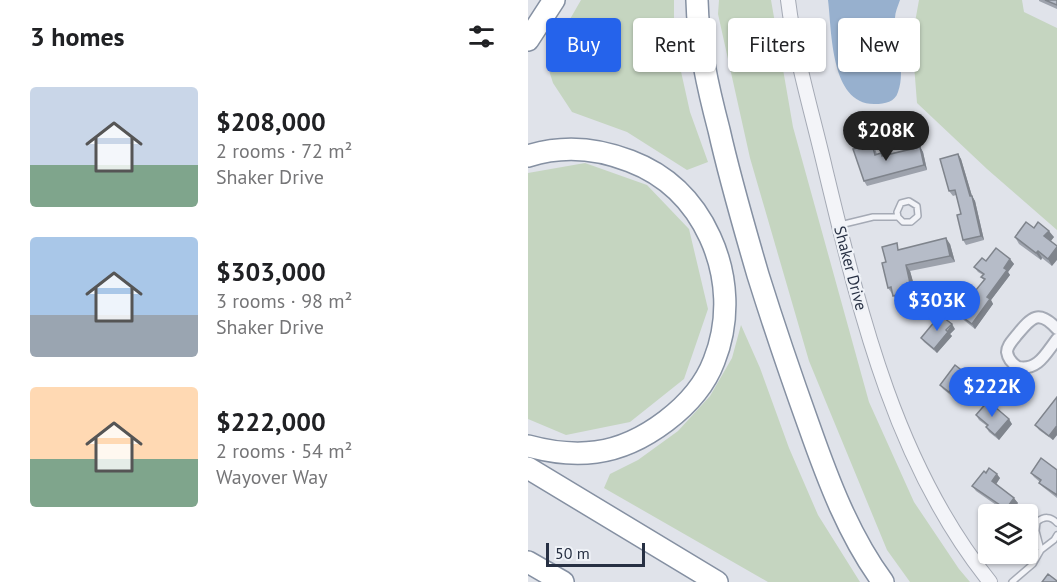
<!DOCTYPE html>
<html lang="en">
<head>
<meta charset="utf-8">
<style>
  :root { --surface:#fff; --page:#f6f6f6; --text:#202124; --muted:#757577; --accent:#2563eb }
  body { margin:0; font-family:"PT Sans",sans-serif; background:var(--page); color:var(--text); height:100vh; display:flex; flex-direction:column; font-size:22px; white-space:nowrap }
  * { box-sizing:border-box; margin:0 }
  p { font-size:20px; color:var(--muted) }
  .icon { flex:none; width:33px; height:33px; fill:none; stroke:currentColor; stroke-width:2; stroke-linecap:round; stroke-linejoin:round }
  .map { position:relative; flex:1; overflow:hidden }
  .sheet { display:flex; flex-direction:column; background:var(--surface); width:528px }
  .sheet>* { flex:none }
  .hud { position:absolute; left:18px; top:18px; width:420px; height:54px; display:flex; gap:12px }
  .fabs { position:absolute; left:450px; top:504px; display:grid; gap:12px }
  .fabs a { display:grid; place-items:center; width:60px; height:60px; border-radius:6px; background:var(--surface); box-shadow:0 2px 4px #0004; font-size:30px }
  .scale { position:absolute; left:18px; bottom:15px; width:99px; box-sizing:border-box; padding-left:6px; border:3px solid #273043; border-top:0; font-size:16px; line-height:21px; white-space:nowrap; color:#273043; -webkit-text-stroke:4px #eff2f7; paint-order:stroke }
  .price { position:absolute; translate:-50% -51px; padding:0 14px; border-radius:21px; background:var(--accent); color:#fff; font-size:20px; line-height:39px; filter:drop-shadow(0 2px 3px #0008) }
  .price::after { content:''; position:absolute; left:50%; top:36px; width:18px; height:14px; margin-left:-9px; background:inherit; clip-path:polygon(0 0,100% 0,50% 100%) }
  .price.current { background:#222; color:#fff }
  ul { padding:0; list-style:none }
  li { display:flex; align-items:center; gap:18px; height:150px; padding:0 30px }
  li span { display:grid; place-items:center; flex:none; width:168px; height:120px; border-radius:6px; color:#555 }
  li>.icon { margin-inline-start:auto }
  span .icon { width:72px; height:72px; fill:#fffc; stroke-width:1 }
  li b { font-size:26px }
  h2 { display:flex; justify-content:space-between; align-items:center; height:72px; padding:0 30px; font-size:26px }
  .chip { padding:0 21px; border-radius:6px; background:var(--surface); box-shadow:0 2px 4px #0004; font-size:21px; line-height:54px }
  .chip.current { background:var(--accent); color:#fff }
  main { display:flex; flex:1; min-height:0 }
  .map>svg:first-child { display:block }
  .green { fill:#c5d5c0 }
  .water { fill:#97b0ce }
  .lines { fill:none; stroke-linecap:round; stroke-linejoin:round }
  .service-casing { stroke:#a5aab5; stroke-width:8 }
  .minor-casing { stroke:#a5aab5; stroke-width:14 }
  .tertiary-casing { stroke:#a5aab5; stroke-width:16 }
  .motorway-casing { stroke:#8590a2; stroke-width:24 }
  .service { stroke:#f3f4f8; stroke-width:5 }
  .minor { stroke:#f3f4f8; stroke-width:10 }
  .tertiary { stroke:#f3f4f8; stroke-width:14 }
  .motorway { stroke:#fff; stroke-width:21 }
  .wall { fill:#9da2ac }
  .shaded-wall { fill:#7f848c }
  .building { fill:#b6bcc8; stroke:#7f848c; stroke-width:1.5 }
  .labels { text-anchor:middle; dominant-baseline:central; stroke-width:4.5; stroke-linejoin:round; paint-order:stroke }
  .street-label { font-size:16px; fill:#273043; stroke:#eff2f7 }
</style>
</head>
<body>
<main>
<section class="sheet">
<h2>3 homes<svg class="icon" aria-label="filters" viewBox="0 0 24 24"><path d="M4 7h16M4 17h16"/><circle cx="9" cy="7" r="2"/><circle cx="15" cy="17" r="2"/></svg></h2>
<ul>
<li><span style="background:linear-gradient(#c9d6e8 65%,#7fa58c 0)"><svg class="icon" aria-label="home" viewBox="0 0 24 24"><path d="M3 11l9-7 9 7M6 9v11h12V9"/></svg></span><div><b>$208,000</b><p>2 rooms · 72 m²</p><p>Shaker Drive</p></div></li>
<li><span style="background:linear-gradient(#a9c7e8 65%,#9aa5b1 0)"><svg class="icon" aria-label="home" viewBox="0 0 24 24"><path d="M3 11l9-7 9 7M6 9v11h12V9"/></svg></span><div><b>$303,000</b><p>3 rooms · 98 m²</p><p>Shaker Drive</p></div></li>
<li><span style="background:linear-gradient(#ffd9b3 60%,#7fa58c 0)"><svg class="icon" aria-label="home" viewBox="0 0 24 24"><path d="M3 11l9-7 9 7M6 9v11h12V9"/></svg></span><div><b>$222,000</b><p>2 rooms · 54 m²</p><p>Wayover Way</p></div></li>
</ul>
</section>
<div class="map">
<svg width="529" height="582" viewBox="0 0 529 582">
  <rect width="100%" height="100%" fill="#e0e3ea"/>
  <path class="green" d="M53,0H146V40L162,112L180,162L159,170L99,132L44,112L25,83L18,61Z
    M191,0H243L265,127L341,402L386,502L431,569L442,582H382L359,550L281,361L222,158L190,14Z
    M391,0H494L496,12L529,28V230L459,169L389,103L384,39Z
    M57,163L119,185L161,229L180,309L156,379L102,422L38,435L0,419V173Z
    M213,325L232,368L261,448L290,515L332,582H240L76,488L82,474L110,460L150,431L182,396L204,358Z"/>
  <path class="water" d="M300,0H372C370,6 367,12 367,18C365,42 379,68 370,92C367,102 357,104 347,104C302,105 304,31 300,0Z"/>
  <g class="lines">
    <defs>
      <path id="service" d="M312,225L345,217H370L375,222H383L390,216L389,206L381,201L373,203L369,212L370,217
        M513,550L508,531L509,522C516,516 523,516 529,523
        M484,582L505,564L513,550L526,540L529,535"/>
      <path id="minor" d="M529,329C510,308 503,318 488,336C484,341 479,346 479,352C480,359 485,364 490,367C510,371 518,353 529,339"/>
      <path id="tertiary" d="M260,0C267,57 284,112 297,168C332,313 367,464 462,582"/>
      <path id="motorway" d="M169,0C170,44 180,88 191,130C202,179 216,227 230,275C246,326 263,376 281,426C300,480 321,536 355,582
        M0,40L26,0
        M0,156C34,145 69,148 102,161C139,175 166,202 182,237C200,276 202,321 186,361C169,406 114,446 68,452C45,455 22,452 0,446
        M0,468L189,582
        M0,562L35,582"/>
    </defs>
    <use href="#service" class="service-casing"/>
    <use href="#minor" class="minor-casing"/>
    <use href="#tertiary" class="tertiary-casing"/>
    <use href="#motorway" class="motorway-casing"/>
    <use href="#service" class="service"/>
    <use href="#minor" class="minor"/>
    <use href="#tertiary" class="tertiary"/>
    <use href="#motorway" class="motorway"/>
  </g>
  <path class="wall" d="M511,0H529V9L511,1Z
    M392,147L395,152L399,170L339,186L336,181L347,149L349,154L353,153L355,155Z
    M430,154L433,159L444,196L447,201L456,240L438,245L435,240L433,214L428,195L425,196L421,191Z
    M506,228L526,237L523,241L524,266L514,258L513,260L491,244L487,237Z
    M422,244L427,262L382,271L387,289H383L386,297L370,302L360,288L358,262L372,249Z
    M482,259L486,264L480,272L482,275L463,300L465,304L447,329L432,317L429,313L456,280L453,277L455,275L450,272L446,267Z
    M427,329L422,334L424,336L409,353L396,342L393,338Z
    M441,376L458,385L445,402L429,392L425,397L415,389L412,385Z
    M529,397V435L525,440L511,430L507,425Z
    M448,415L484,424L471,440L461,432L458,427L459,426L451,420Z
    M529,470V498L515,487L511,483L512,482L506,477L503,473Z
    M458,473L472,478L468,484L490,503L481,514L448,491L444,486Z"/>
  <path class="shaded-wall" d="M392,147L395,152L399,170L396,165Z
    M430,154L433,159L444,196L447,201L456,240L453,236Z
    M521,231L526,237L521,243L516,236Z
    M418,238L422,244L427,262L422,256Z
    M529,247V260L524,266L520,259Z
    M510,251L514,258L513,260L508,253Z
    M482,259L486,264L480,272L482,275L463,300L465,304L447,329L444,324L459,297L476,268Z
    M378,265L382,271L387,289L382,283Z
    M379,283L383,289L386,297L381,291Z
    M424,324L427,329L422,334L424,336L409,353L406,349Z
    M455,380L458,385L445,402L441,398Z
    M425,387L429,392L425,397L421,392Z
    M481,419L484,424L471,440L467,435Z
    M528,427L529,429V435L525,440L521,436Z
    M469,474L472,478L467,486L464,481Z
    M486,498L490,503L481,514L478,509Z"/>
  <path class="building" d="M517,0H529V5Z
    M344,144L347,155L353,153L354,156L392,147L396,165L336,181L325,149Z
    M430,154L442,196H444L453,236L435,240L429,215L433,214L427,190L421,191L412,159Z
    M498,222L506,228L510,222L521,231L516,236L529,246V247L520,259L510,251L508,253L487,237Z
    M418,238L422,256L378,265L382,283H379L381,291L365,296L363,287L360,288L354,263L358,262L354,247L369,243L370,250Z
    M468,248L482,259L476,268L479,270L459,297L462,299L444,324L429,313L457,279L453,277L456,274L446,267L454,258L458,261Z
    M412,315L424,324L418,330L420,332L406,349L393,338Z
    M427,365L441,376L445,372L455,380L441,398L425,387L421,392L412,385Z
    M529,397V428L528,427L521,436L507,425Z
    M460,401L481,419L467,435L458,427L460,425L448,415Z
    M513,458L529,470V495L511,483L513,480L503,473Z
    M461,468L469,474L464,481L486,498L478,509L444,486L456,471L458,473Z
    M520,574L529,581V582H514Z"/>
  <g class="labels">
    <g class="street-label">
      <text transform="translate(323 268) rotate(75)">Shaker Drive</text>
    </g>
  </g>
</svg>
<div class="fabs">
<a><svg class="icon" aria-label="layers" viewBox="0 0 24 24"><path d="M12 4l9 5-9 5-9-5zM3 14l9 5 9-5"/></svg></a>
</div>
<div class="scale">50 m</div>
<b class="price current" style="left:358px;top:162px">$208K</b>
<b class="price" style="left:409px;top:332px">$303K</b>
<b class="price" style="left:464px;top:418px">$222K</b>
<div class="hud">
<a class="chip current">Buy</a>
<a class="chip">Rent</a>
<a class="chip">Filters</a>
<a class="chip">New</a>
</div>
</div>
</main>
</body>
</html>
